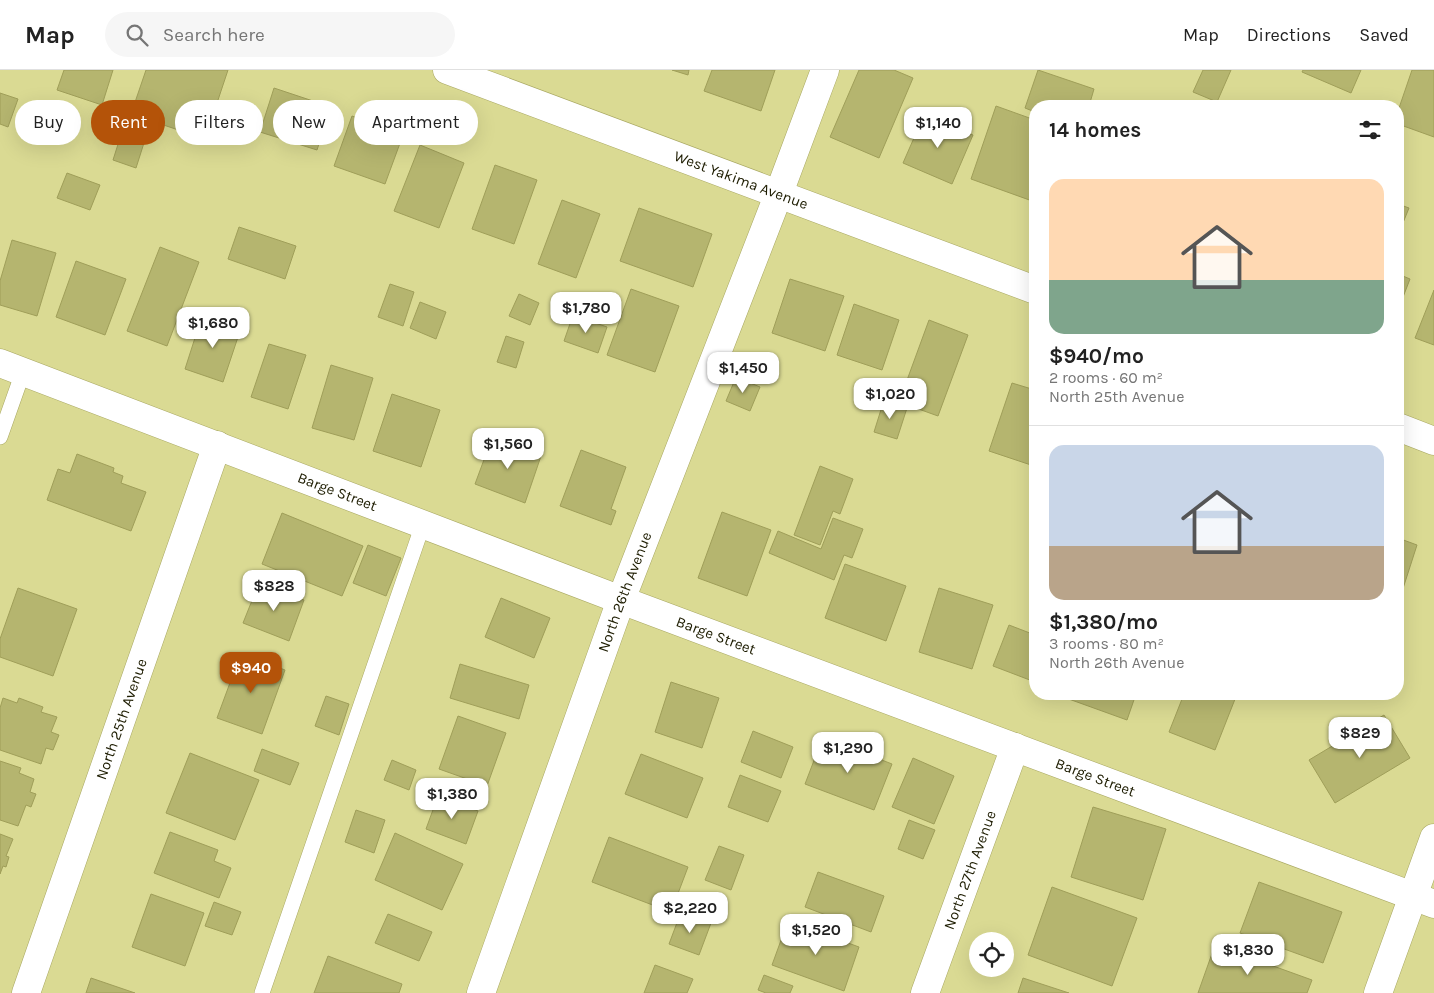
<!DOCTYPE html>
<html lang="en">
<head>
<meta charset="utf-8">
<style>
  :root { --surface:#fff; --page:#f6f6f6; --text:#222; --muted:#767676; --line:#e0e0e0; --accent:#b45309 }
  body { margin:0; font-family:Karla,sans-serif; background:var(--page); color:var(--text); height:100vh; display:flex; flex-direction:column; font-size:19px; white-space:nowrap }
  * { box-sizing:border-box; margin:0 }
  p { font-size:16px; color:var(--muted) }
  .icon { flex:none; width:28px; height:28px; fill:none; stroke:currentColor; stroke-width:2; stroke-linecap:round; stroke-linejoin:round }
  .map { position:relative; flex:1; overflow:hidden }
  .drawer { position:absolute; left:1029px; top:30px; width:375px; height:600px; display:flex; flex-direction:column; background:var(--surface); border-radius:20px; box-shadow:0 5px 20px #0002 }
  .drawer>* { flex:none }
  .top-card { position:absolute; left:15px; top:30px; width:475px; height:45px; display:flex; gap:10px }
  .tools { position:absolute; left:969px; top:862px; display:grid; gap:10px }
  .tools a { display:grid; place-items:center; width:45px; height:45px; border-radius:50%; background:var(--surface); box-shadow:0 5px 20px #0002; font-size:25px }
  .price { position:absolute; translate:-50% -42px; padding:0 11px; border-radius:10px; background:#fff; color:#222; font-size:16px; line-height:32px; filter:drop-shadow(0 1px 2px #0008) }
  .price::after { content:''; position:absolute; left:50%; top:30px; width:15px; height:11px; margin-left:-8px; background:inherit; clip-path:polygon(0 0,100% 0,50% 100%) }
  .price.current { background:var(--accent); color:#fff }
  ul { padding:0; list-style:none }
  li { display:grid; align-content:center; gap:10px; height:265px; padding:0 20px }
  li+li { border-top:1px solid var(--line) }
  li span { display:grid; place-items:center; height:155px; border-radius:15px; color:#555 }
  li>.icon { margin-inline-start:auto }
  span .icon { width:90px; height:90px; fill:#fffc; stroke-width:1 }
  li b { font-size:21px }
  h2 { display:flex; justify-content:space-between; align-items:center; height:60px; padding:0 20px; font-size:21px }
  .chip { padding:0 18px; border-radius:22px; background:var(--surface); box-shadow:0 5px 20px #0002; font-size:18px; line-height:45px }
  .chip.current { background:var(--accent); color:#fff }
  header { display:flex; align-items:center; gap:30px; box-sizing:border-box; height:70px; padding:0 25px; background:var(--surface); border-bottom:1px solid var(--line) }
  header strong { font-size:24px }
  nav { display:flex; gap:28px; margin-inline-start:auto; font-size:18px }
  .search { width:350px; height:45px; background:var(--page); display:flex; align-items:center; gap:12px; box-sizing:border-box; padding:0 18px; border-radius:28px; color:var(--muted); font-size:19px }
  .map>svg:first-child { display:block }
  .building { fill:#b5b56f; stroke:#9f9e59 }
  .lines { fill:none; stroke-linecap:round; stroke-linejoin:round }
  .service-casing { stroke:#a8a761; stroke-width:16 }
  .minor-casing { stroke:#a8a761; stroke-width:29 }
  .service { stroke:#fff; stroke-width:15 }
  .minor { stroke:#fff; stroke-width:28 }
  .labels { text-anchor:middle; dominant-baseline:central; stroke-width:4.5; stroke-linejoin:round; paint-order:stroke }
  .street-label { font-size:15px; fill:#1d1c01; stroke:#f8f9d5 }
</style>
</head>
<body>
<header>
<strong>Map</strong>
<div class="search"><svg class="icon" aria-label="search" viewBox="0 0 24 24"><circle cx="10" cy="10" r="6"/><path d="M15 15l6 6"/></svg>Search here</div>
<nav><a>Map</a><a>Directions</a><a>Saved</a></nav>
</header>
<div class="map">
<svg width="1434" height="923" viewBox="0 0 1434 923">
  <rect width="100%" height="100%" fill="#dada93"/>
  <path class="building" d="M64,0H113L102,35L57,20Z
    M146,0H228L205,69L131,44Z
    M672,0H689L688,5Z
    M712,0H775L761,41L704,21Z
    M859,0H894L913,8L879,88L830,67Z
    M1038,0L1094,19L1089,36H1035V42L1025,38Z
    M1203,0H1231L1217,32L1193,22Z
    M1303,0H1361L1351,23L1302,2Z
    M1412,0H1434V67L1398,54V41Z
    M274,18L331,37L317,80L260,62Z
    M0,23L18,29L8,57L0,54Z
    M996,36L1035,50V132L971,109Z
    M924,45L973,65L952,114L903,93Z
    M127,46L150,54L136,98L113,90Z
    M352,46L403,65L385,114L334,96Z
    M420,75L464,93L439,158L394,141Z
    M495,95L537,110L514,174L472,159Z
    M67,103L100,115L90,140L57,128Z
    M562,130L600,144L576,208L538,194Z
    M1398,134L1409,138L1398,165Z
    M639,138L712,164L693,217L620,191Z
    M239,157L296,176L285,209L228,189Z
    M12,170L56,183L37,246L0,235V211Z
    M160,177L199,192L167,276L127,261Z
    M76,191L126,209L105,265L56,247Z
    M1398,204L1410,209L1398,240Z
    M790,209L844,226L825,281L772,263Z
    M390,214L414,222L403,256L378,247Z
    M631,219L679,236L655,302L607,285Z
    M1434,220V275L1415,268Z
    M519,224L539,233L530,255L509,246Z
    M420,232L446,242L436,269L410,258Z
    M854,234L899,250L882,300L837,285Z
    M573,245L607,257L598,283L564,271Z
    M202,246L241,258L223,312L185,299Z
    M929,250L968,265L938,346L899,332Z
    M506,266L524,272L516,298L497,292Z
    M269,274L306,285L288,339L251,327Z
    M331,295L373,308L354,370L312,358Z
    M736,307L760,317L750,341L726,331Z
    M1012,313L1035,320V382L1031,395L989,381Z
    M392,324L440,340L421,397L373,381Z
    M884,330L907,338L897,369L874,362Z
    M492,368L541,386L525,433L475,414Z
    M581,380L626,397L611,439L616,441L611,455L560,436Z
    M77,384L114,398L113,402L123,406L121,413L146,422L131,461L47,430L58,399L70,403Z
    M820,396L853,409L840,444L833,441L820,475L794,465Z
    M722,442L771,460L747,526L698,508Z
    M282,443L363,476L342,526L262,494Z
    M833,448L863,459L852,488L844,485L834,510L769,483L778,461L821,479Z
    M1398,468L1417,475L1398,534Z
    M368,475L401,488L386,526L353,513Z
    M845,494L906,516L886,571L825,548Z
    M259,513L304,530L289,571L243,553Z
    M18,518L77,539L53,606L0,587V569Z
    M939,518L993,535L972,599L919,582Z
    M501,528L550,548L534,588L485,567Z
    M1009,555L1035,565V612L993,596Z
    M241,583L285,600L262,664L217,648Z
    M460,594L529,615L519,649L450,628Z
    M671,612L719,628L702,678L655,662Z
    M1068,624H1136L1127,650L1066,628Z
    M1184,624H1237L1215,680L1169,662Z
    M326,626L349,634L339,665L315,656Z
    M3,628L17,633L19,628L43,637L41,642L57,647L51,662L59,665L53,680L46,678L41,694L0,680V638Z
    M1384,645L1410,688L1335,733L1309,690Z
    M458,646L506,663L487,716L439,699Z
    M753,661L793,677L781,708L741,692Z
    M823,667L892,694L874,740L805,714Z
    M262,679L299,693L290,715L254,701Z
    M190,683L259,710L235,770L166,743Z
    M641,684L703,708L687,748L625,724Z
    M913,688L954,706L934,754L892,737Z
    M392,690L416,700L409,720L384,710Z
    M0,691L21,698L19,703L34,709L30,722L36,724L31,737L26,735L18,756L0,750Z
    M740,705L781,721L768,752L728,737Z
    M438,726L478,741L466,774L426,759Z
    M1093,737L1166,759L1143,830L1071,807Z
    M356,740L385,750L374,783L345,772Z
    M909,750L935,760L923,789L898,779Z
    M170,762L218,780L214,791L231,798L219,828L154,803Z
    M395,763L463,794L442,840L375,810Z
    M0,764L13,769L6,786L9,787L6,797L3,796L0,804Z
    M609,767L688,797L671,842L592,812Z
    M719,776L744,785L731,820L705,810Z
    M818,802L884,826L871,862L805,837Z
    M1259,812L1342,842L1323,893L1240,863Z
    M1052,817L1137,848L1112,916L1028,885Z
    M151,824L204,843L185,896L132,877Z
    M214,832L241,842L232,865L205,856Z
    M681,842L711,853L699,885L669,874Z
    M388,844L432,862L419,891L375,873Z
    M788,851L859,877L844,921L772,895Z
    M1215,875L1312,910L1307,923H1198Z
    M328,886L402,914L399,923H314Z
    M655,895L693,909L687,923H644Z
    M764,905L793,916L790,923H766L758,920Z
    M91,908L135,923H86Z
    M1023,908L1069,923H1018Z"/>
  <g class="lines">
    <defs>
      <path id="service" d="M0,367L23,302
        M262,923L423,454"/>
      <g id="minor">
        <path id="s1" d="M447,0L1035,220"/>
        <path id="s2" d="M0,293L621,530L1434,834"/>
        <path d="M1398,357L1434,371"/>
        <path id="s3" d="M26,923L217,375"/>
        <path id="s4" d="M481,923L621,530L779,123L825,0"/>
        <path id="s5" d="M925,923L1015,677"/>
        <path d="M1378,923L1434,768"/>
      </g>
    </defs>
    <use href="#service" class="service-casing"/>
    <use href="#minor" class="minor-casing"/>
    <use href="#service" class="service"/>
    <use href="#minor" class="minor"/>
  </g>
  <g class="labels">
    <g class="street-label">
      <text stroke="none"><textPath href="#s1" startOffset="314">West Yakima Avenue</textPath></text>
      <text stroke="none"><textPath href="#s2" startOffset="361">Barge Street</textPath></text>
      <text stroke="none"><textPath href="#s4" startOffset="426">North 26th Avenue</textPath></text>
      <text stroke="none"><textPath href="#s2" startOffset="766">Barge Street</textPath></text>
      <text stroke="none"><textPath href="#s3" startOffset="290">North 25th Avenue</textPath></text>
      <text stroke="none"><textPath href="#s2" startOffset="1171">Barge Street</textPath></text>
      <text stroke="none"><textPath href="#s5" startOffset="131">North 27th Avenue</textPath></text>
    </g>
  </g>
</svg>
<div class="tools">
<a><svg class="icon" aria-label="locate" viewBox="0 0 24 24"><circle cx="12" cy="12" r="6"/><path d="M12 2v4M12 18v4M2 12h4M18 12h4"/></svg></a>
</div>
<b class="price" style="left:938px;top:79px">$1,140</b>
<b class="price" style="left:586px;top:264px">$1,780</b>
<b class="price" style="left:213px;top:279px">$1,680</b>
<b class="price" style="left:743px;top:324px">$1,450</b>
<b class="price" style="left:890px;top:350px">$1,020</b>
<b class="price" style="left:508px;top:400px">$1,560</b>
<b class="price" style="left:274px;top:542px">$828</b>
<b class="price current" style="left:251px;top:624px">$940</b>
<b class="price" style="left:1360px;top:689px">$829</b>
<b class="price" style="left:848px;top:704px">$1,290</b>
<b class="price" style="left:452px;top:750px">$1,380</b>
<b class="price" style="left:690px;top:864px">$2,220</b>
<b class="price" style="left:816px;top:886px">$1,520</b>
<b class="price" style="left:1248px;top:906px">$1,830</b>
<div class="top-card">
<a class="chip">Buy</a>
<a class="chip current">Rent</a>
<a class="chip">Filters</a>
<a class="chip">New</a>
<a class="chip">Apartment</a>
</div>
<section class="drawer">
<h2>14 homes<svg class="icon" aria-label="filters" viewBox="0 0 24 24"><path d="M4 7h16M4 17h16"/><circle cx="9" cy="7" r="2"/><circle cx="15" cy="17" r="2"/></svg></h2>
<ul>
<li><span style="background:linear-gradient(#ffd9b3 65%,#7fa58c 0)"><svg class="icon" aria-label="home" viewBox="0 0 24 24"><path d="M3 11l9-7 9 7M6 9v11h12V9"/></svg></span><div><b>$940/mo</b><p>2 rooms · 60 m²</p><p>North 25th Avenue</p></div></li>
<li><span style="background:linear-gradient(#c9d6e8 65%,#b9a48a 0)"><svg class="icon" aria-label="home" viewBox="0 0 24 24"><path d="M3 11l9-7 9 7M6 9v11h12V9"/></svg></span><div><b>$1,380/mo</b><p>3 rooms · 80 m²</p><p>North 26th Avenue</p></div></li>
</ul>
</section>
</div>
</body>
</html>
